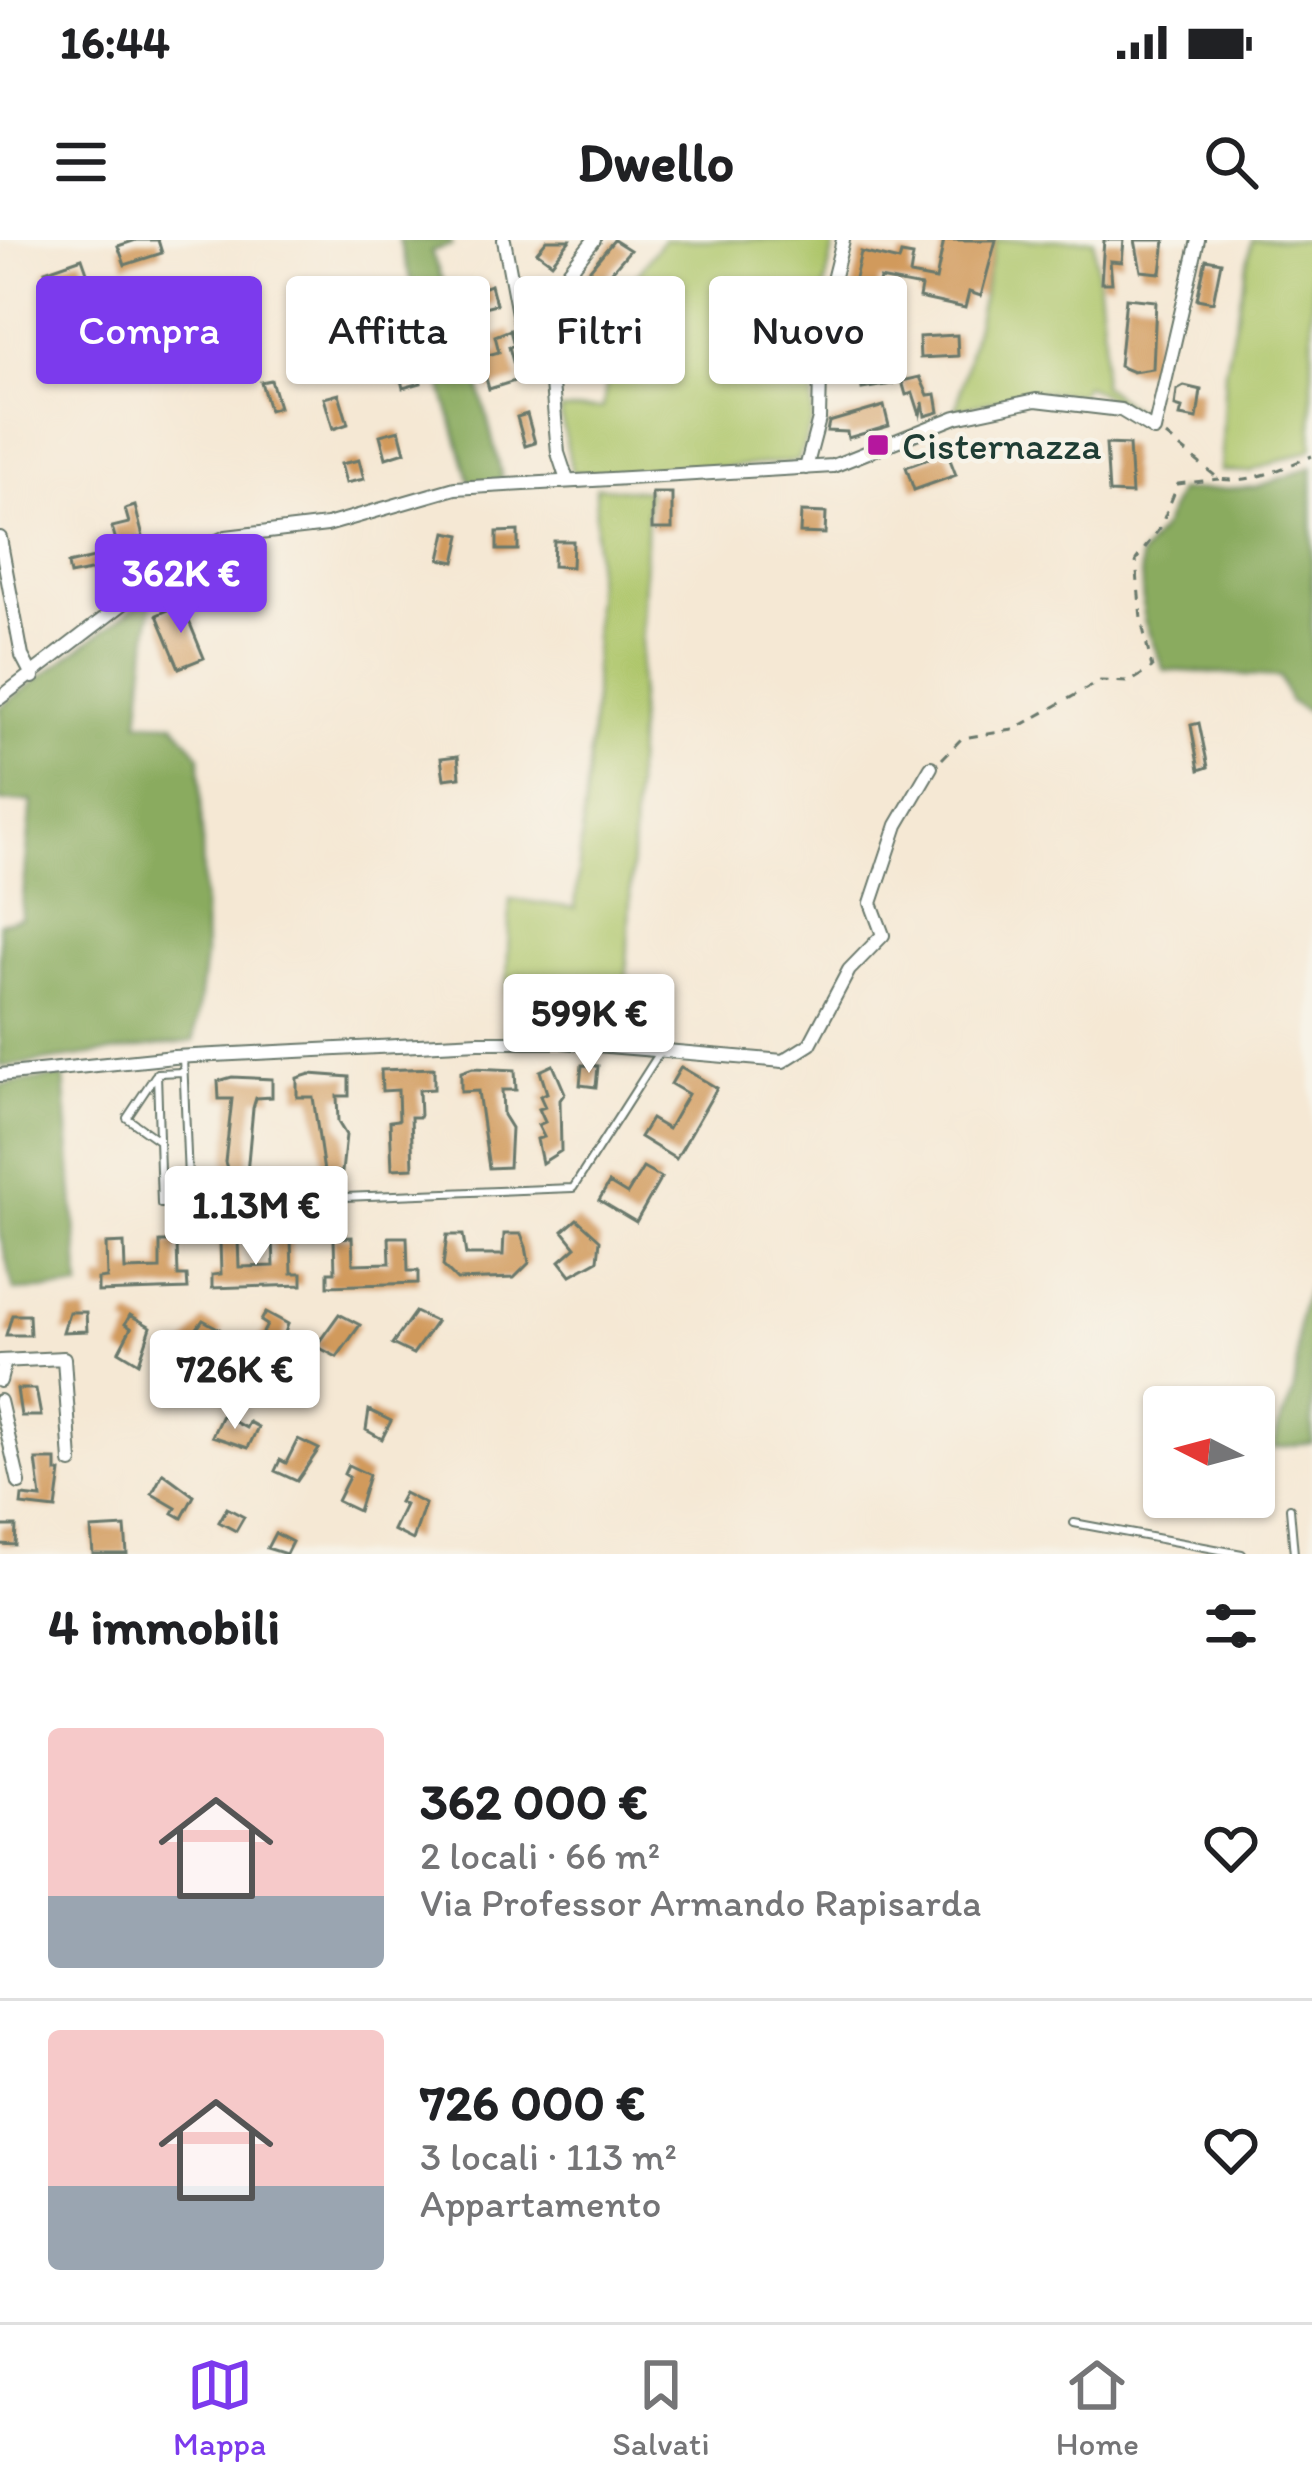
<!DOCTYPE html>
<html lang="it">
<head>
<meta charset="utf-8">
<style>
  :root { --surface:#fff; --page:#f2f2f2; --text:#202124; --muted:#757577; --line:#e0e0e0; --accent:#7c3aed }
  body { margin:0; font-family:Itim,sans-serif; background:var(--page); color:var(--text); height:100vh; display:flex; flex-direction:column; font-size:45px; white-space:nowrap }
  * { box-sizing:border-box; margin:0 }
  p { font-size:39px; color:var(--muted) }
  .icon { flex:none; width:66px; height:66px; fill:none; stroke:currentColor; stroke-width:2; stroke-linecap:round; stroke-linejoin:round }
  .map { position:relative; height:1314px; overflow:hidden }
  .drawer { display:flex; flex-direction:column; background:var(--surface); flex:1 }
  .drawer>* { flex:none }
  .hud { position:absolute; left:36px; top:36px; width:1242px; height:108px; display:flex; gap:24px }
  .needle { width:78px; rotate:276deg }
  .tools { position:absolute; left:1143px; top:1146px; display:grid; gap:24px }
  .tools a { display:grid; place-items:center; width:132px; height:132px; border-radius:12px; background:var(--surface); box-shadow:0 3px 9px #0004; font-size:60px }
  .price { position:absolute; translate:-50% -102px; padding:0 27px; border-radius:12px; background:#fff; color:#222; font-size:39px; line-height:78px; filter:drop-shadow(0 3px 6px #0008) }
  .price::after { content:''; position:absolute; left:50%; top:72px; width:36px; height:27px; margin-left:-18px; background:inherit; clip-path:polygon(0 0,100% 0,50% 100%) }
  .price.on { background:var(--accent); color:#fff }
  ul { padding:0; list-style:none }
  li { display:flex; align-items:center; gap:36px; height:300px; padding:0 48px }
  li+li { border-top:3px solid var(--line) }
  li span { display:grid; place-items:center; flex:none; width:336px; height:240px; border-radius:12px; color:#555 }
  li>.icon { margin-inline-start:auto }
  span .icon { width:144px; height:144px; fill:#fffc; stroke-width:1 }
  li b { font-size:51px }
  h2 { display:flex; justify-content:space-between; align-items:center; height:144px; padding:0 48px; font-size:51px }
  .chip { padding:0 42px; border-radius:12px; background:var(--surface); box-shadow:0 3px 9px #0004; font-size:42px; line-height:108px }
  .chip.on { background:var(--accent); color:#fff }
  .status { display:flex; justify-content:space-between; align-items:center; height:84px; padding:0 60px; background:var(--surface); direction:ltr }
  .status svg { height:33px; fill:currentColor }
  header { display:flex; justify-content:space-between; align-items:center; height:156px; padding:0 48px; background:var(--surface); font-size:54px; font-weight:700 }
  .dock { display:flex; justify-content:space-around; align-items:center; height:168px; border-top:3px solid var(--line); background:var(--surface); font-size:33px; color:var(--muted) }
  .dock a { display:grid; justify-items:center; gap:6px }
  .dock .on { color:var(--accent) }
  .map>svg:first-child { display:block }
  .green { fill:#aec66b; stroke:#668250; stroke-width:3 }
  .forest { fill:#8aab5f; stroke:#54744a; stroke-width:3 }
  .building { fill:#d19a5c }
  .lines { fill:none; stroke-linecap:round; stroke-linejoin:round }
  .lane-casing { stroke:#6a796c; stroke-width:10 }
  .street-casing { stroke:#6a796c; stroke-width:16 }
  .path { stroke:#6a796c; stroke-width:3; stroke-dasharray:9 9; stroke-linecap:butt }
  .lane { stroke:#fff; stroke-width:6 }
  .street { stroke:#fff; stroke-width:12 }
  .poi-dot { fill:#b5179e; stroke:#f7f3e8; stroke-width:4.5 }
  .labels { text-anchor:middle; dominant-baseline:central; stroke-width:9; stroke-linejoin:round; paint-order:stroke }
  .poi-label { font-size:39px; fill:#1f3d34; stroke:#f7f3e8; text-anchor:start }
</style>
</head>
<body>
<div class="status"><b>16:44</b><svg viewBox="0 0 49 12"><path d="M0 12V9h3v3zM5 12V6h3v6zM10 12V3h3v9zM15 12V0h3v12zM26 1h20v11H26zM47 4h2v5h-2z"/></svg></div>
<header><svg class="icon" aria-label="menu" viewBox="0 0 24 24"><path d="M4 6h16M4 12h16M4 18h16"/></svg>Dwello<svg class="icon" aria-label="search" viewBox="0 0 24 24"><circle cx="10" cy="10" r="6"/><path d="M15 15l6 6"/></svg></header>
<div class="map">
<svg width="1312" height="1314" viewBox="0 0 1312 1314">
  <rect width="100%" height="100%" fill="#f7f3e8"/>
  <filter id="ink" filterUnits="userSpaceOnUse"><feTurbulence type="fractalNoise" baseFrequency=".00833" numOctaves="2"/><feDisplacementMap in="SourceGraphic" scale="24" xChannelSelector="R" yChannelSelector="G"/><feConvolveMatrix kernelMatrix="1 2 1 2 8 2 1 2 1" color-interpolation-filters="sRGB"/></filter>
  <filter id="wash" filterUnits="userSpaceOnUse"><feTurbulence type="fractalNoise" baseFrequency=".004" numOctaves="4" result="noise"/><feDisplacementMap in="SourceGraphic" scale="48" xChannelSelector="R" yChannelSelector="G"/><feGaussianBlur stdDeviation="2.7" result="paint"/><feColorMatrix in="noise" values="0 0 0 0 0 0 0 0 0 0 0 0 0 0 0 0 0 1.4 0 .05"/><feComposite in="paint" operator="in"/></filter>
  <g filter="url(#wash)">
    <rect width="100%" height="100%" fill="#f5e8d4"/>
    <path class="green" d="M663,0H835L815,91L812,182L798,221L625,236L572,233L560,170L603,168L612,102L599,86Z
      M996,0H1094L1104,94L1102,145L1149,181L1085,145L1080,154L1030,151L956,170Z
      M1252,0H1312V209L1249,232L1221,231L1225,130Z
      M596,247L648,251L624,797L505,795L510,659L575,668L594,465Z"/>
    <path class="forest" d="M399,0H450L452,5L431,11L475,129L502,237L494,245L470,242Z
      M1312,227V461L1306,471L1289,461L1280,437L1164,430L1144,381L1140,317L1162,288L1178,251L1257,247Z
      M152,355L139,482L174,483L200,516L205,717L194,801L0,827V683L21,678L32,561L0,562V467Z
      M64,836L80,1048L14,1051L0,994V845Z
      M1312,1040V1203L1274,1208C1277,1188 1281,1180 1289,1163C1304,1132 1288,1085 1312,1040Z"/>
    <g id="blocks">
      <path class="building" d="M136,0H158L162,13L125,25L118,6Z
        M547,0H570L552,23L537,12Z
        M614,0L630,10L595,51L581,40Z
        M944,0H996L981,56L969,52L965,68L919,58L921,47L880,39L873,70L849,64L861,12L899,21L901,14L913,16L910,35L936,40Z
        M1104,0H1124L1122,22L1110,21L1112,43H1101Z
        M1135,0H1165L1161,33L1141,31Z
        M82,18L89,38L52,50L45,31Z
        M1206,19L1221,22L1213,62L1197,59Z
        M491,45L496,64L480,68L475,50Z
        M1126,58L1156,61L1153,129L1133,132L1119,126Z
        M569,65L583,78L570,93L555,80Z
        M510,90L514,105L509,107L518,140L489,149L480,117L499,112L495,96Z
        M957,95L958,116L920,118L919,97Z
        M831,98L840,99L839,112H847L837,125L831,124Z
        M416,123L421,143L403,148L398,128Z
        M889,124L892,144L862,149L859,129Z
        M920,137L928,155L936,154L939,172L925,176L923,162L920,175L913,153L906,155L902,141Z
        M271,140L279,167L269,170L261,142Z
        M1184,146L1201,150L1197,179L1180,176L1182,168L1175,166L1177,150Z
        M339,154L348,184L333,189L324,158Z
        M884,166L889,186L848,198L847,192L827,191L829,182Z
        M527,174L535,203L525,206L517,177Z
        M399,190L405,212L386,218L380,195Z
        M1106,204L1129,205L1132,254L1109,253Z
        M947,212L956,235L914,250L906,227Z
        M359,220L364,239L346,243L341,224Z
        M652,253H672V289H652Z
        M135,266L143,297L117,304L112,287L129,283L125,269Z
        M801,272L826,273L825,294L800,293Z
        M518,291V310H497V292Z
        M446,292L461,295L455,322L440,319Z
        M554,301H573L572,327L553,326Z
        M98,317L100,329L70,335L68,324Z
        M182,364L204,418L179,428L157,375Z
        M1199,483L1208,527L1199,530L1191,485Z
        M458,516L460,537L444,539L441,518Z
        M553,825L565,853L560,860L561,911L542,923L537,899L544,897L538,885L545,882L539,869L545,867L540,856L547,853L540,831Z
        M582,825L598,826L596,847L580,845Z
        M681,827L717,848L676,919L640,897L651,879L668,889L688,854L671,844Z
        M434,828V849L419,850L420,877H411L413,928L392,929L390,881L399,880L398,850L382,851L381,830Z
        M473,828L515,830L516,850H502L503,875L511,888L509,927L489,928L478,851L461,852V832Z
        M310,834L349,837V856H337L338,882L346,895L342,932H324L313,857H297V838Z
        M232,837L272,839V857L256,858L253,868L247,933L229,934L225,922L232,859H219L218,841Z
        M643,928L661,938L636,982L599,960L609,943L627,954Z
        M577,979L600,1000L598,1020L571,1035L560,1021L576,1007L563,991Z
        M504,994H521L526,1007L529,1023L514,1038L457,1040L443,1026L447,995H463L466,1015H503Z
        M352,997L353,1024L390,1023L389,997H407L408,1031H418V1043L328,1046V1032H335L334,998Z
        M273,999H291L292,1033H302V1045L212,1048V1035L221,1034L220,1001L238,1000L239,1027L274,1026Z
        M160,1002H177L178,1036H187L188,1049L98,1052V1039L107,1038L106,1004L124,1003L125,1030L160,1029Z
        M69,1072H86L87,1091L63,1092Z
        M266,1072L288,1084L276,1120L255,1108L267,1085L261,1081Z
        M415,1072L436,1082L413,1114L392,1104Z
        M339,1074L360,1085L337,1117L316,1106Z
        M12,1075H29L30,1095H6Z
        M130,1075L151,1087L139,1123L119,1111L131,1088L125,1084Z
        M203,1080L223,1091L200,1123L180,1112Z
        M17,1149H36L41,1176H21Z
        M369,1170L391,1181L382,1199L366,1190Z
        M222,1175L246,1188L249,1182L258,1187L248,1208L212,1196Z
        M298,1199L319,1209L297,1241L275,1231L280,1220L286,1223Z
        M36,1220H56V1232H61L56,1269L21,1265L22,1256L41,1258Z
        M348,1225L369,1235L358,1271L337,1261L349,1237L344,1234Z
        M163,1233L194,1256L182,1278L173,1273L176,1268L152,1254Z
        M404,1253L425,1264L413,1300L393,1290L405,1265L399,1262Z
        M227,1268L244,1277L236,1291L219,1282Z
        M0,1286H16L15,1305L0,1304Z
        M125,1287L127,1314H93L91,1289Z
        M275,1293L292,1302L286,1314L267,1308Z"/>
    </g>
  </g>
  <g filter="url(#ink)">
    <use href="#blocks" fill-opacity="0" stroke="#6a796c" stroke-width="3"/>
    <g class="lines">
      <defs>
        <path id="lane" d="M183,817L189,963L573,948L660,812
          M184,832L157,833L161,964L189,963
          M155,836L127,878L158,900
          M1290,1268L1294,1314
          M1074,1283L1242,1314"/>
        <path id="street" d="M504,0L523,100L551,132L558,213L567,240
          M522,90L594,0
          M806,228L819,179L821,88L843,0
          M0,298L22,416L33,437
          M0,458L188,314L226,297L327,285L455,248L833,226L956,177L1036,160L1121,170L1154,190L1198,0
          M0,835L174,817L479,802H561L783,821L810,804L849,730L883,695L871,663L897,585L931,527
          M0,1121L64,1118L71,1222
          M0,1141L5,1121
          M0,1161L19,1243"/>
      </defs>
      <use href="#lane" class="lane-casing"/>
      <use href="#street" class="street-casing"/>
      <path class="path" d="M1166,196L1219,239C1253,244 1281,228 1312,216
        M942,519L962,498L1013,490L1100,441L1130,442L1152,428L1141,379L1136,320L1160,288L1178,244L1219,239"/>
      <use href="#lane" class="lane"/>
      <use href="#street" class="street"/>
    </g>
  </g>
  <rect class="poi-dot" x="866" y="193" width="24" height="24" rx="6"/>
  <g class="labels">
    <g class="poi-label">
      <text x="902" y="205">Cisternazza</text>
    </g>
  </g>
</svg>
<div class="tools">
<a><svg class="needle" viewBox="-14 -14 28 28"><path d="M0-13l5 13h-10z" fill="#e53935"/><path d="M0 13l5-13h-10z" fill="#757577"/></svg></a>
</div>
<b class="price on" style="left:181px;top:396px">362K €</b>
<b class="price" style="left:589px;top:836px">599K €</b>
<b class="price" style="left:256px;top:1028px">1.13M €</b>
<b class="price" style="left:235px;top:1192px">726K €</b>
<div class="hud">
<a class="chip on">Compra</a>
<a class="chip">Affitta</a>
<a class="chip">Filtri</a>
<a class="chip">Nuovo</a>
</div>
</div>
<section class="drawer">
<h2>4 immobili<svg class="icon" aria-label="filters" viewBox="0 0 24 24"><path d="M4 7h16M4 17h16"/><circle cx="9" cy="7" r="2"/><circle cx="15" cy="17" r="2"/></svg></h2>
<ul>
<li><span style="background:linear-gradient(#f6c9c9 70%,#9aa5b1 0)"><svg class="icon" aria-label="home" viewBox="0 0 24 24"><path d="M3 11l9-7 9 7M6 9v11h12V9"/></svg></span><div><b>362 000 €</b><p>2 locali · 66 m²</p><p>Via Professor Armando Rapisarda</p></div><svg class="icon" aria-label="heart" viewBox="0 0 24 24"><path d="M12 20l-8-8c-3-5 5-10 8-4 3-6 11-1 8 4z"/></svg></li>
<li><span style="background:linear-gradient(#f6c9c9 65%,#9aa5b1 0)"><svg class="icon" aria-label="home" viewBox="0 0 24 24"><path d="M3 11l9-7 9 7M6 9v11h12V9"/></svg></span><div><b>726 000 €</b><p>3 locali · 113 m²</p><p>Appartamento</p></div><svg class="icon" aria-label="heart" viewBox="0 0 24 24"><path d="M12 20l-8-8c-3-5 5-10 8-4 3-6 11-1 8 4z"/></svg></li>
</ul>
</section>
<nav class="dock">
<a class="on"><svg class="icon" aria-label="map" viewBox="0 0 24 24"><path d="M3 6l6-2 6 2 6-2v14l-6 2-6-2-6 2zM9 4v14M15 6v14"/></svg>Mappa</a>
<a><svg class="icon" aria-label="saved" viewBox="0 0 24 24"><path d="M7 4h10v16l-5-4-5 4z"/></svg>Salvati</a>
<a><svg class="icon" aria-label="home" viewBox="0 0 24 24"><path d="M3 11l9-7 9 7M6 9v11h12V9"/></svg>Home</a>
</nav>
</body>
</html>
